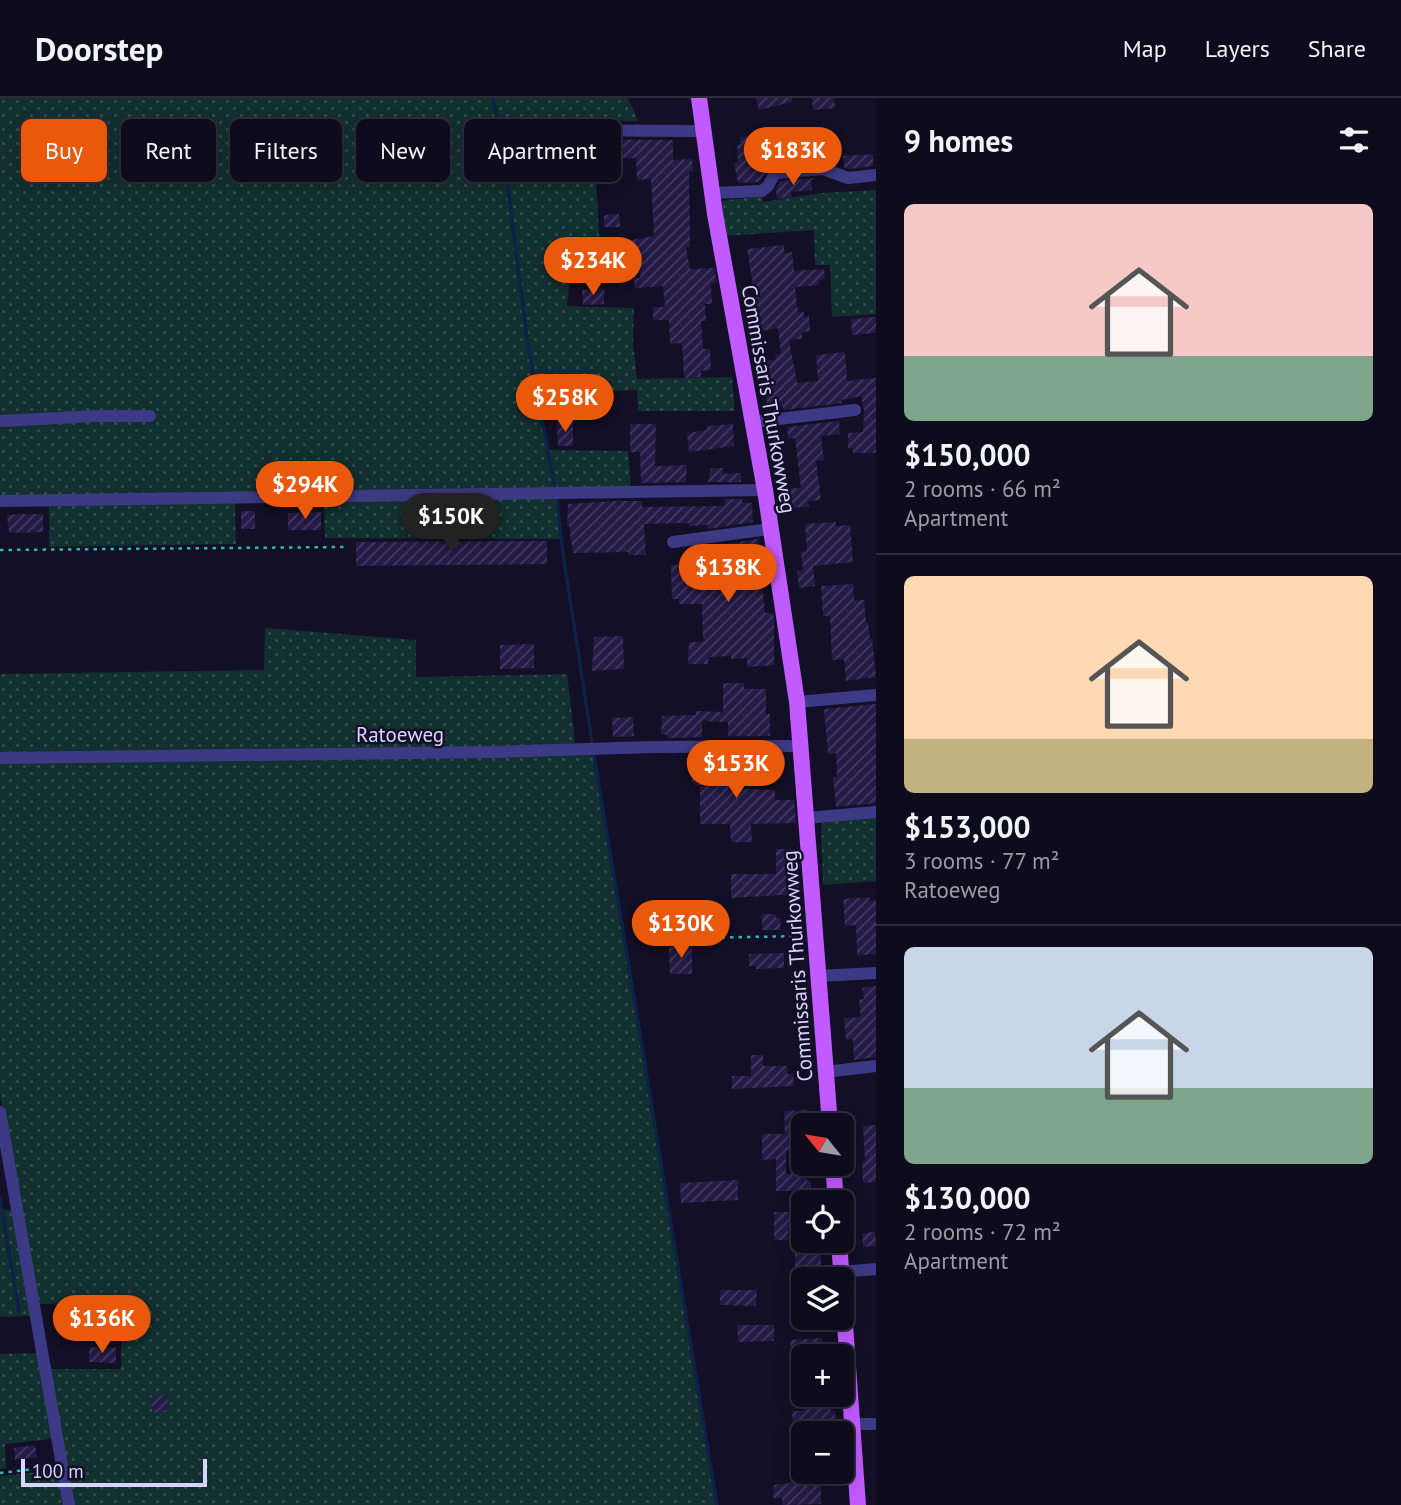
<!DOCTYPE html>
<html lang="en">
<head>
<meta charset="utf-8">
<style>
  :root { --surface:#0e0b1c; --page:#171425; --text:#f1f3f6; --muted:#9b9ba3; --line:#2e2b3b; --accent:#ea580c }
  body { margin:0; font-family:"PT Sans",sans-serif; background:var(--page); color:var(--text); height:100vh; display:flex; flex-direction:column; font-size:26px; white-space:nowrap }
  * { box-sizing:border-box; margin:0 }
  p { font-size:23px; color:var(--muted) }
  .icon { flex:none; width:38px; height:38px; fill:none; stroke:currentColor; stroke-width:2; stroke-linecap:round; stroke-linejoin:round }
  .map { position:relative; flex:1; overflow:hidden }
  .details { display:flex; flex-direction:column; background:var(--surface); width:525px }
  .details>* { flex:none }
  .banner { position:absolute; left:21px; top:21px; width:665px; height:63px; display:flex; gap:14px }
  .needle { width:46px; rotate:300deg }
  .fabs { position:absolute; left:791px; top:1015px; display:grid; gap:14px }
  .fabs a { display:grid; place-items:center; width:63px; height:63px; border-radius:10px; background:var(--surface); box-shadow:0 4px 18px #0003,0 0 0 2px var(--line); font-size:35px }
  .scale { position:absolute; left:21px; bottom:18px; width:186px; box-sizing:border-box; padding-left:7px; border:4px solid #d9d4ff; border-top:0; font-size:19px; line-height:24px; white-space:nowrap; color:#d9d4ff; -webkit-text-stroke:5px #130f26; paint-order:stroke }
  .price { position:absolute; translate:-50% -60px; padding:0 16px; border-radius:24px; background:var(--accent); color:#fff; font-size:23px; line-height:46px; filter:drop-shadow(0 2px 4px #0008) }
  .price::after { content:''; position:absolute; left:50%; top:42px; width:21px; height:16px; margin-left:-10px; background:inherit; clip-path:polygon(0 0,100% 0,50% 100%) }
  .price.current { background:#222; color:#fff }
  ul { padding:0; list-style:none }
  li { display:grid; align-content:center; gap:14px; height:371px; padding:0 28px }
  li+li { border-top:2px solid var(--line) }
  li span { display:grid; place-items:center; height:217px; border-radius:10px; color:#555 }
  li>.icon { margin-inline-start:auto }
  span .icon { width:126px; height:126px; fill:#fffc; stroke-width:1 }
  li b { font-size:30px }
  h2 { display:flex; justify-content:space-between; align-items:center; height:84px; padding:0 28px; font-size:30px }
  .chip { padding:0 24px; border-radius:10px; background:var(--surface); box-shadow:0 4px 18px #0003,0 0 0 2px var(--line); font-size:24px; line-height:63px }
  .chip.current { background:var(--accent); color:#fff }
  header { display:flex; align-items:center; gap:42px; box-sizing:border-box; height:98px; padding:0 35px; background:var(--surface); border-bottom:2px solid var(--line) }
  header strong { font-size:33px }
  nav { display:flex; gap:38px; margin-inline-start:auto; font-size:24px }
  main { display:flex; flex:1; min-height:0 }
  .map>svg:first-child { display:block }
  .grass { fill:url(#grass-dots) }
  .lines { fill:none; stroke-linecap:round; stroke-linejoin:round }
  .stream { stroke:#0c2248; stroke-width:3.5 }
  .building { fill:url(#building-hatch) }
  .path { stroke:#2fb8b0; stroke-width:2.5; stroke-dasharray:3.5 5; stroke-linecap:butt }
  .minor { stroke:#3d3a85; stroke-width:12 }
  .major { stroke:#c25bff; stroke-width:16 }
  .labels { text-anchor:middle; dominant-baseline:central; stroke-width:5; stroke-linejoin:round; paint-order:stroke }
  .street-label { font-size:21px; fill:#d9d4ff; stroke:#130f26 }
</style>
</head>
<body>
<header>
<strong>Doorstep</strong>
<nav><a>Map</a><a>Layers</a><a>Share</a></nav>
</header>
<main>
<div class="map">
<svg width="876" height="1407" viewBox="0 0 876 1407">
  <defs>
    <pattern id="grass-dots" width="8" height="8" patternUnits="userSpaceOnUse" patternTransform="scale(1.75)"><rect width="8" height="8" fill="#12302f"/><path d="M2 2h.1M6 6h.1" fill="none" stroke="#344d4e" stroke-width="1.8" stroke-linecap="round"/></pattern>
    <pattern id="building-hatch" width="6" height="6" patternUnits="userSpaceOnUse" patternTransform="scale(1.75)"><rect width="6" height="6" fill="#241b47"/><path d="M-1 1l2-2M0 6l6-6M5 7l2-2" fill="none" stroke="#433b63"/></pattern>
  </defs>
  <rect width="100%" height="100%" fill="#130f26"/>
  <path class="grass" d="M0,0H628L638,23L498,24L505,65L595,66L600,150L582,153L581,169H571L567,208L634,210L633,245L637,281L732,279L735,313H638L637,292L537,296L548,352L628,353L631,389L0,399Z
    M876,92V216L832,219L830,167H815L814,132L725,138L720,103L762,98L763,104L822,95Z
    M556,399L560,441L325,440L324,402Z
    M235,403L236,446L49,449V407Z
    M265,530L416,542V579L567,576L575,643L571,648L0,655V576L264,572Z
    M594,656L717,1407H73L50,1271H121L122,1204L37,1206L0,997V664Z
    M876,717V783L823,787L821,728L823,725Z
    M0,1112H12L31,1218L0,1219Z
    M37,1255L52,1341L5,1346L6,1370L0,1371V1256Z
    M58,1372L64,1407H0V1378Z"/>
  <g class="lines">
    <path class="stream" d="M493,0L505,65L527,241L555,391
      M557,401L562,449L592,644
      M594,656L717,1407
      M0,1101L19,1213"/>
  </g>
  <path class="building" d="M756,0H792V4L759,12Z
    M812,0H834L835,10L813,12Z
    M764,37L766,61L777,60V66L770,68L759,84L738,85L734,65L738,64L737,47L741,46L740,39Z
    M516,41L673,42V62L692,61L693,73H689L690,149L686,150L690,171L714,170L717,185H711L712,206H705L706,223H701L703,251H710L711,272L701,273V279L684,280L682,245L670,246L669,222H653V209H665L663,188L635,190L634,180H640L638,155L619,158L617,144L654,138L651,81L637,82L636,60L516,61Z
    M873,56V68L849,71L844,69L843,58Z
    M819,80L811,82L812,92L791,94L792,99L777,101L776,92L780,83Z
    M619,116L620,129H604V117Z
    M784,147V155L792,154L794,173L824,171L825,181L819,182V187L795,189L798,214H804V219L809,218L810,233L802,234V241L789,242L797,285L818,283L816,257L845,254L847,283L876,280V355H853V350H848V335L863,334L864,312L861,298L841,302L842,305L783,312V308L767,310L763,263L776,262L775,257L781,256L778,230L761,233L747,151Z
    M604,191V206L583,207L582,192Z
    M876,219V235L852,237L851,221Z
    M839,323L840,336L821,338L824,362L816,363L821,402L808,403L809,409L787,410L786,391L801,390L795,340L788,341L787,329Z
    M573,324V348H558L557,325Z
    M630,326H656L655,368L687,367L686,384L641,385L640,354H630Z
    M733,326L734,348L689,354L687,335L707,332L706,328Z
    M711,370H723V376L741,375V384H708Z
    M724,401H742V405H752L753,424L707,431L708,427L689,428V425L644,426L646,457H628V454L573,455L569,428L567,427L568,406L617,403H642V409L725,408Z
    M241,413H255V431H241Z
    M321,414V432H288V415Z
    M21,416H43V434L9,435L7,417Z
    M836,424V428L850,427L853,464L813,468L815,488L799,490L797,473L803,472L801,454L807,453L805,426Z
    M758,441L760,462H755L758,485H762L765,515H773L774,521V567L747,569V560L731,561V558L709,559L708,566H688L689,544H703L702,506H679V501H672L671,467L701,466L702,450Z
    M547,443V466L356,468V444Z
    M853,486L854,502H864L866,525L868,524L870,541L872,540L876,579L846,583L844,561L832,562L830,518H823L821,488Z
    M623,538L624,571L592,573L594,539Z
    M534,546V570L500,571V547Z
    M723,585H744V591H766V616H770V638H728V624L702,623V639L667,640V637L661,636L662,618L696,617V613L723,614Z
    M876,606V705L836,709L833,679H837L836,655L828,656L824,611Z
    M633,619L634,638L613,639L612,620Z
    M710,658H720V661H736V690L775,692V702H794L796,725L751,726L752,744H731L730,726H700V687H694V684H692V673H695V661H709Z
    M776,751H798L799,796L731,800V776H776Z
    M869,799L870,803L876,802V856L857,857L856,827L845,828L843,801Z
    M762,816H776V820H781L780,832H762Z
    M669,849H692V876H670Z
    M784,855V870L756,871V868H749V856Z
    M876,888V959L854,962L853,941L846,942L844,920L861,919L859,902L864,901L862,890Z
    M751,957H763V968H787V976H793L794,988L732,991V978H751Z
    M810,1012V1025L800,1026V1053H786V1076H807V1083H811V1098H797V1093H776V1061L762,1062V1036H785L784,1013Z
    M876,1027V1084L863,1085L862,1064H865L863,1028Z
    M738,1082V1102L681,1105L680,1085Z
    M774,1114H803V1129L788,1130V1142H774Z
    M875,1134L876,1148L863,1149L862,1135Z
    M795,1154H821V1175H795Z
    M795,1181H803V1217L794,1216Z
    M720,1192H757L756,1208L720,1207Z
    M737,1227H774V1243L738,1244Z
    M822,1240L823,1258H791L790,1242Z
    M89,1249L116,1250V1265L89,1264Z
    M166,1297L169,1312L153,1315L150,1300Z
    M803,1297H830L831,1313H835L836,1328L814,1329V1335H803V1339L794,1340L792,1313H804Z
    M35,1347L37,1359L15,1362L14,1350Z
    M791,1362L803,1363V1374H821V1406L782,1407V1400H773L774,1387L791,1385Z"/>
  <g class="lines">
    <path class="path" d="M0,452L345,449
      M696,840L801,838
      M0,1375L52,1369"/>
    <path class="minor" d="M512,32L703,33
      M712,95L762,93L768,88L775,75L823,71L848,80L876,77
      M0,323L97,318H150
      M754,324L855,312
      M0,403L765,392
      M673,444L770,431
      M797,604L876,597
      M0,660L491,654L653,649L800,648
      M807,720L876,714
      M818,878L876,875
      M825,974L876,968
      M0,1014L69,1407
      M842,1174L876,1171
      M852,1326H876"/>
    <path class="major" d="M699,0L715,116L765,392L797,604L830,1027
      M833,1066L836,1104
      M839,1143L858,1407"/>
  </g>
  <g class="labels">
    <g class="street-label">
      <text transform="translate(769 301) rotate(80)">Commissaris Thurkowweg</text>
      <text x="400" y="636">Ratoeweg</text>
      <text transform="translate(797 868) rotate(-94)">Commissaris Thurkowweg</text>
    </g>
  </g>
</svg>
<div class="fabs">
<a><svg class="needle" viewBox="-14 -14 28 28"><path d="M0-13l5 13h-10z" fill="#e53935"/><path d="M0 13l5-13h-10z" fill="#9b9ba3"/></svg></a>
<a><svg class="icon" aria-label="locate" viewBox="0 0 24 24"><circle cx="12" cy="12" r="6"/><path d="M12 2v4M12 18v4M2 12h4M18 12h4"/></svg></a>
<a><svg class="icon" aria-label="layers" viewBox="0 0 24 24"><path d="M12 4l9 5-9 5-9-5zM3 14l9 5 9-5"/></svg></a>
<a>+</a>
<a>−</a>
</div>
<div class="scale">100 m</div>
<b class="price" style="left:793px;top:89px">$183K</b>
<b class="price" style="left:593px;top:199px">$234K</b>
<b class="price" style="left:565px;top:336px">$258K</b>
<b class="price" style="left:305px;top:423px">$294K</b>
<b class="price current" style="left:451px;top:455px">$150K</b>
<b class="price" style="left:728px;top:506px">$138K</b>
<b class="price" style="left:736px;top:702px">$153K</b>
<b class="price" style="left:681px;top:862px">$130K</b>
<b class="price" style="left:102px;top:1257px">$136K</b>
<div class="banner">
<a class="chip current">Buy</a>
<a class="chip">Rent</a>
<a class="chip">Filters</a>
<a class="chip">New</a>
<a class="chip">Apartment</a>
</div>
</div>
<section class="details">
<h2>9 homes<svg class="icon" aria-label="filters" viewBox="0 0 24 24"><path d="M4 7h16M4 17h16"/><circle cx="9" cy="7" r="2"/><circle cx="15" cy="17" r="2"/></svg></h2>
<ul>
<li><span style="background:linear-gradient(#f6c9c9 70%,#7fa58c 0)"><svg class="icon" aria-label="home" viewBox="0 0 24 24"><path d="M3 11l9-7 9 7M6 9v11h12V9"/></svg></span><div><b>$150,000</b><p>2 rooms · 66 m²</p><p>Apartment</p></div></li>
<li><span style="background:linear-gradient(#ffd9b3 75%,#c2b280 0)"><svg class="icon" aria-label="home" viewBox="0 0 24 24"><path d="M3 11l9-7 9 7M6 9v11h12V9"/></svg></span><div><b>$153,000</b><p>3 rooms · 77 m²</p><p>Ratoeweg</p></div></li>
<li><span style="background:linear-gradient(#c9d6e8 65%,#7fa58c 0)"><svg class="icon" aria-label="home" viewBox="0 0 24 24"><path d="M3 11l9-7 9 7M6 9v11h12V9"/></svg></span><div><b>$130,000</b><p>2 rooms · 72 m²</p><p>Apartment</p></div></li>
</ul>
</section>
</main>
</body>
</html>
